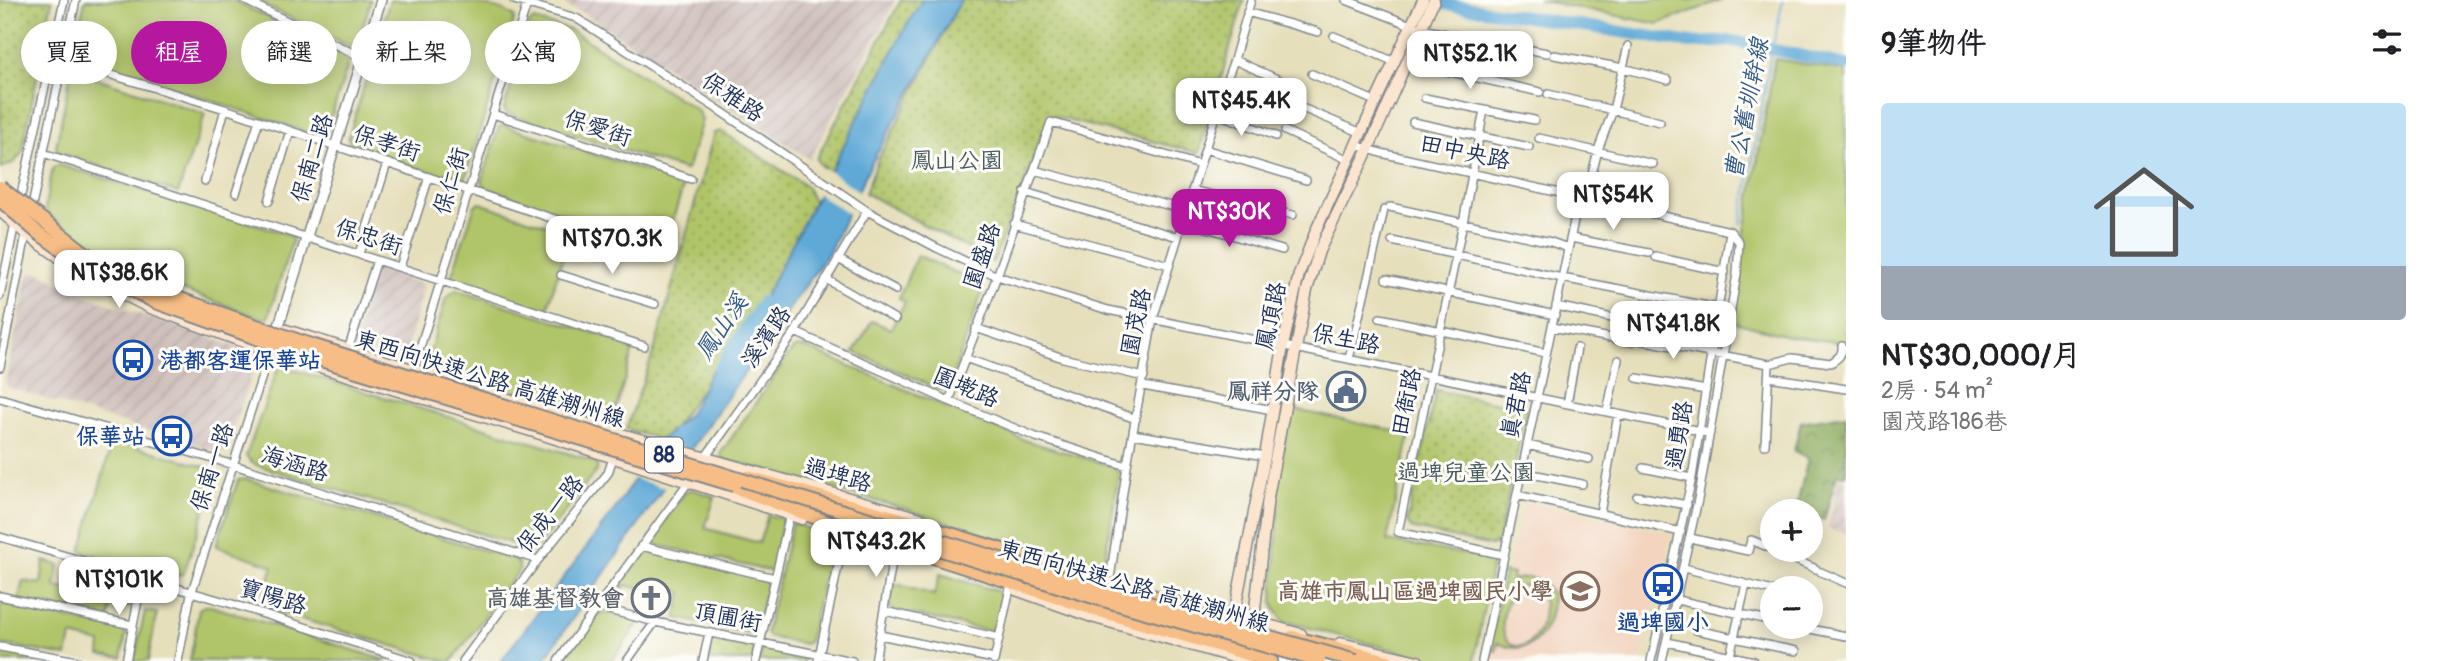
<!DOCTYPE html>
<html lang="zh-TW">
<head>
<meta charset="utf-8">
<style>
  :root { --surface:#fff; --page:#f2f2f2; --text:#202124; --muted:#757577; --accent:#b5179e }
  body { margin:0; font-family:Pangolin,"LXGW WenKai TC",sans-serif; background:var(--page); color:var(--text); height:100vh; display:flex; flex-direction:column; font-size:26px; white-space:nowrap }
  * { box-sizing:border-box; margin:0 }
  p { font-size:23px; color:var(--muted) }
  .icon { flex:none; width:38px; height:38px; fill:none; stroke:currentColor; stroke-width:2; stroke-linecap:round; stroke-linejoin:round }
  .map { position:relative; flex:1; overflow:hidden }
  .drawer { display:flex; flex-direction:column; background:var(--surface); width:595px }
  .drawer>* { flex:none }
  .top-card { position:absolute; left:21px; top:21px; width:665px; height:63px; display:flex; gap:14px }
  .controls { position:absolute; left:1760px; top:499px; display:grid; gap:14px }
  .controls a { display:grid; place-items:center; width:63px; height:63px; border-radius:50%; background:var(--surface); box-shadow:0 4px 18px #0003; font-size:35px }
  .price { position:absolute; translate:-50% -60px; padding:0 16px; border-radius:14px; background:#fff; color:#222; font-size:23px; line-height:46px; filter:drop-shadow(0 2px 4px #0008) }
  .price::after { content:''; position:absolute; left:50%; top:42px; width:21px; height:16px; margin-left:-10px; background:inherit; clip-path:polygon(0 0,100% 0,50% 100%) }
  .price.on { background:var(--accent); color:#fff }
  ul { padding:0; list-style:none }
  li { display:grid; align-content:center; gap:14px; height:371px; padding:0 35px }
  li span { display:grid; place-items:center; height:217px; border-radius:7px; color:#555 }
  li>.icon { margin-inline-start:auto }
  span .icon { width:126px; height:126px; fill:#fffc; stroke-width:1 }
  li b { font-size:30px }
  h2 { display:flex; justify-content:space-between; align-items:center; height:84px; padding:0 35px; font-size:30px }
  .tag { padding:0 24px; border-radius:32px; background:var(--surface); box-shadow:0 4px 18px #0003; font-size:24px; line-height:63px }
  .tag.on { background:var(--accent); color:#fff }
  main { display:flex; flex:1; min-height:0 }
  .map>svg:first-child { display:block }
  .built { fill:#f3d4bf }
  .industrial { fill:url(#industrial-furrows) }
  .green { fill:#b0c569; stroke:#667a64; stroke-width:2; fill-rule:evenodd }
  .forest { fill:url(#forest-crowns); stroke:#546c5e; stroke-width:2 }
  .park { fill:url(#park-dots); stroke:#667a64; stroke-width:2 }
  .water { fill:#5ea9d7; stroke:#3c6c9a; stroke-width:2 }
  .pier { fill:#e6dfbb }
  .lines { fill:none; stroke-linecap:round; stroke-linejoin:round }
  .stream { stroke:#5ea9d7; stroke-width:2 }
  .river { stroke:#5ea9d7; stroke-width:12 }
  .minor-casing { stroke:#80878c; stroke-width:10 }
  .tertiary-casing { stroke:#80878c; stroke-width:12 }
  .secondary-casing { stroke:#80878c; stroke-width:13 }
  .trunk-casing { stroke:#80878c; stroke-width:16 }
  .minor { stroke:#fff; stroke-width:7 }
  .tertiary { stroke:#fff; stroke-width:9 }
  .secondary { stroke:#fbe5cf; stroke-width:10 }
  .trunk { stroke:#f6be86; stroke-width:12 }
  .trunk-bridge-casing { stroke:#80878c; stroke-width:16; stroke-linecap:butt }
  .trunk-bridge { stroke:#f6be86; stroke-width:12 }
  .labels { text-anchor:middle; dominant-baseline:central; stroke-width:6; stroke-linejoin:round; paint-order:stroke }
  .shield { fill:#fdfcf7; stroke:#5f6c8c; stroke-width:2 }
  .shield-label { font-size:21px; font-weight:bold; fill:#1b2f5e }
  .street-label { font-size:23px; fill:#1b2f5e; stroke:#fdfcf7 }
  .park-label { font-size:23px; fill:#485c61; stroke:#fdfcf7 }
  .transit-label { font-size:23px; font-weight:bold; fill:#164399; stroke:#fdfcf7; text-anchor:start }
  .service-label { font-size:23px; font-weight:bold; fill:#4e5e75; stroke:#fdfcf7; text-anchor:end }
  .education-label { font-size:23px; font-weight:bold; fill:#785e54; stroke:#fdfcf7; text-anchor:end }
  .worship-label { font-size:23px; font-weight:bold; fill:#5b616d; stroke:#fdfcf7; text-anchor:end }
  .water-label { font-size:24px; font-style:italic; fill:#325a88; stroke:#fdfcf7 }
</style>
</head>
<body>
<main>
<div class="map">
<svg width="1846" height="661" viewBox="0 0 1846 661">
  <defs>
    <pattern id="industrial-furrows" width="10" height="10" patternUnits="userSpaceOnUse" patternTransform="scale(1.75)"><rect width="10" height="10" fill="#cfc0bb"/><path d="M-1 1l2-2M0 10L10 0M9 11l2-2" fill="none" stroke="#b1a5a3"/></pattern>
    <pattern id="forest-crowns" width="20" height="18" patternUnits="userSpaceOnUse" patternTransform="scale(1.75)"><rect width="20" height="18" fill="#8caa5d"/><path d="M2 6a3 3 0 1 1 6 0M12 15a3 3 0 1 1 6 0" fill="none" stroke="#728b50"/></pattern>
    <pattern id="park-dots" width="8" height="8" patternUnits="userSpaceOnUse" patternTransform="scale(1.75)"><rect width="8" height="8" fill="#b0c569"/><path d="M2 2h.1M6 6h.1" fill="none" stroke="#8ea05a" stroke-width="1.8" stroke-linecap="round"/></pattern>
  </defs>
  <rect width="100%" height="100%" fill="#fdfcf7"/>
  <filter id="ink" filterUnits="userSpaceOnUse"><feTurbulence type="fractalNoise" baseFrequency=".0143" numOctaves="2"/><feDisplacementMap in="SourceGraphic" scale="14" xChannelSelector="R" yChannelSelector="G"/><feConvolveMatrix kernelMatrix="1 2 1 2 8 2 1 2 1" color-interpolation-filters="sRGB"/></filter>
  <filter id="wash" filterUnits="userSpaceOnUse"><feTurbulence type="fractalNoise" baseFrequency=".00686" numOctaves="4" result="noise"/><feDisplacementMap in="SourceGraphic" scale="28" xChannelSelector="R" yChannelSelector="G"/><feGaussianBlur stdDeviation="1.57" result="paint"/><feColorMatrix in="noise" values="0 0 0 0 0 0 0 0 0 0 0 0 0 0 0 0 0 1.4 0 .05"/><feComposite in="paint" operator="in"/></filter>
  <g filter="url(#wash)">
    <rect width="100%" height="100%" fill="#e6dfbb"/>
    <path class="built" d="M1525,502L1671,533L1641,661H1486Z"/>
    <path class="industrial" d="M566,0H896L810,159L583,13L565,5Z
      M376,268L424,285L403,362L352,348Z
      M35,272L41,273L78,293L255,353L256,363L225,451L217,452L7,387L6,380L26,281L30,275Z
      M1838,478L1846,479V533L1828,529Z"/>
    <path class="green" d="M85,0H232L344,55L348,65L326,132L316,135L78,57L74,51Z
      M254,0H371L358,43L351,47Z
      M390,0C420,0 495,0 515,17L465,179L454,180L353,147L348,139Z
      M1538,0H1722L1658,24Z
      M534,20L570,30L697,110L702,120L688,167L685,170L506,113L504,109L530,23Z
      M1775,59L1846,71V343L1788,336L1734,322L1744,237Z
      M75,71L205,114L178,193L58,152L56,147L71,72Z
      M502,125L681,182L683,187L666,242L659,244L485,188L482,181L499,127Z
      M59,165L287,234L293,239L268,318L264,319L160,282L98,250L47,214L45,206L53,167Z
      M480,203L570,233L547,310L453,282L451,277L475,205Z
      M917,255L982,285L983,290L948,389L941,390L854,352L872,321L891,329L905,302L899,298Z
      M456,290L631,344L633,350L612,423L608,426L430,370L426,365L446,298Z
      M797,347L807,348L1027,441L1115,467L1119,474L1103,570L1096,572L906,509L722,459L721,453L793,349Z
      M281,366L593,461L598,465L597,470L539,545L527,548L253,464L246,456L277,371Z
      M1291,409L1410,434L1387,541L1493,559L1474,661H1435L1283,621L1274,607L1273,600L1278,517V477Z
      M113,440L206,467L214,473L215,478L184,573L172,578L81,551Z
      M246,479L513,559L519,564V570L452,661H445L260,607L273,566L216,546L238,480Z
      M691,489L715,497L705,528L759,543L768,515L783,519L774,570L769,571L653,544L650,539L685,493Z
      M792,523L830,536L832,542L809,641L805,644L769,637L766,633Z
      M646,550L763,579L767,584L756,631L751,634L676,618L682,592L658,587L656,592L624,585L619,605L607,604L605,601L641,552Z
      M44,561L59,565L55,587L132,601L131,607L111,603L109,618L18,600L23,581L41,584Z
      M1504,572L1513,574L1512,580C1531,575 1541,578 1552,594C1553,624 1537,661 1498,643L1496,651L1489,649ZM1519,586C1560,578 1544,652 1516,646C1493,641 1504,594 1519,586Z
      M940,574L997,591L1002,597L997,628L990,631L892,610L889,607L893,583L934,595Z
      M0,604L124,630L126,633L122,658L100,655L101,643L71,636L67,656L0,644Z
      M204,606H211L388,661H190L199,609Z
      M145,611L157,613L148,661H134Z
      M604,612L639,622L612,661H563L598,613Z
      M767,646L800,652L804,658L803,661H759L762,650Z
      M0,651L48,661H0Z"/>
    <path class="forest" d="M1846,415V475L1837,474L1824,520L1811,515V511L1796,509L1808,458L1794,451L1801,422Z"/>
    <path class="park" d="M0,0H52L22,153L15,162L1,168Z
      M901,0H931L833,172L821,166L816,159Z
      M961,0H1244L1199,153L1051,116L993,262L865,193L877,162Z
      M721,131L806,186L814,201L795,255L665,441L626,429L655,348L714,133Z
      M1436,390L1527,409L1498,543L1491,546L1411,528L1407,521Z
      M716,638L755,646L754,661H708L713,639Z"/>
    <path class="water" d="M922,0H961L870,166L829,252L543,661H501L615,509L658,443L690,413L711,372L742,340L904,30Z"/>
    <path class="pier" d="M828,170L861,193L850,215L815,192Z
      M656,440L695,451L668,489L631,478Z"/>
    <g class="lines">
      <path class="stream" d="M1741,224L1771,55L1783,0"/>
      <path class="river" d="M1437,0L1446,4L1691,43L1733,41L1846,65
        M719,369L763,302"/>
    </g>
  </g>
  <g filter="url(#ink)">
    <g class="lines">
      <defs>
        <path id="minor" d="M244,0L363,58
          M514,0L576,18L716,108L867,211L937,248L997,276L1108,310L1710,433
          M1346,0L1421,29L1547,53
          M1247,12L1318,32
          M1334,36L1395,62
          M1554,55L1623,68L1668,80
          M52,57L225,109L668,257
          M1234,60L1298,88
          M1406,62L1540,92
          M1312,74L1377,102
          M1224,87L1286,112
          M1548,94L1660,122
          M1425,98L1534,120
          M1295,105L1362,133
          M1484,110L1463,223L1398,532L1504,555
          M1216,113L1276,136
          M493,114L691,179
          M1413,122L1529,147
          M1285,131L1349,160
          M1539,138L1653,164
          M1356,145L1381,153L1730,231
          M1205,149L1306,180
          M43,153L644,346
          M1034,170L1186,210
          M205,181L225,109
          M1192,190L1293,215
          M1025,192L1178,237
          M236,193L259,120
          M1586,199L1598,150L1613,110L1628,46
          M269,201L290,131
          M19,204L64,0
          M1390,207L1551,242L1568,248
          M31,211L76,0
          M1183,221L1282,250
          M1014,224L1169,265
          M1571,238L1649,253
          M1392,241L1562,278L1718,308
          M359,254L387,163
          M1656,257L1725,272
          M838,259L896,290
          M400,267L429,177
          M561,275L655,304
          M826,279L895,319
          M1386,279L1555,315
          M0,296L15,223
          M1380,318L1546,353
          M1552,327L1632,342L1635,323L1556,306
          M976,328L1063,358L1144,377
          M795,332L949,401L1036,437L1127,466
          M1640,340L1769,364L1792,358L1831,363C1838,358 1843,355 1842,346
          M348,350L377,260
          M965,358L1136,419
          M1349,359L1384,210
          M0,367L27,230
          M413,370L527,4
          M1769,377L1846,389
          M1637,378L1706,390
          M1143,386L1273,410
          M0,398L234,465L538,560
          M949,401L997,276L1051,122L1200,165
          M1567,404L1577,348
          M1607,412L1618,360
          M1133,434L1265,456
          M1527,445L1589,459
          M1765,445L1769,364
          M704,459L795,332L867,211
          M1643,468L1692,478
          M1522,472L1582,484
          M1517,495L1681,532
          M1637,496L1687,505
          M1600,513L1618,415
          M0,537L229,603L412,661
          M1690,538L1748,551L1751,540L1773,549
          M641,546L775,578
          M1773,550L1816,569
          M1684,568L1773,591
          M1821,572L1846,583
          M1110,578L1127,466L1153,319L1224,87L1234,60L1251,0
          M0,596L132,625
          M1677,600L1773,621
          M1811,600L1812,601
          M597,607L655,622L852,661
          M885,611L999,638
          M1805,628L1846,636
          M1696,630L1796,651
          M880,635L994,659
          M1667,642L1754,661
          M0,647L78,661
          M1730,656L1746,584
          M126,661L142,580
          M178,661L191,594L270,352
          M463,661L538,560L608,473L613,458
          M558,661L690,480
          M627,661L655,622
          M703,661L709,633
          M756,661L790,514
          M818,661L845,534
          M875,661L894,551
          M994,661L1010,588
          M1482,661L1579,197
          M1651,661L1692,478L1730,232
          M1662,661L1699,495L1737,274L1739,242L1730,231"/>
        <path id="tertiary" d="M275,338L381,0"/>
        <path id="secondary" d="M0,211L26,234L84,275L148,307L270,352L534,432L802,519
          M283,329L618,433L920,518
          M1016,590L1095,618L1246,661
          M1221,612L1301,634
          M1253,626L1268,497L1307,290L1319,251L1368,150L1434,0
          M1340,643L1418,661
          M1226,655L1265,456L1283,346L1299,274L1317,228L1423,0"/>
        <path id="trunk" d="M748,477L915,523L1227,619
          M723,483L846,529L1097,610L1271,661
          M1292,637L1388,661"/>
      </defs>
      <use href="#minor" class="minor-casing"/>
      <use href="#tertiary" class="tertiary-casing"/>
      <use href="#secondary" class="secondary-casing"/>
      <use href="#trunk" class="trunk-casing"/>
      <use href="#minor" class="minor"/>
      <use href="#tertiary" class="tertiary"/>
      <use href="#secondary" class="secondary"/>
      <use href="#trunk" class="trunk"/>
      <defs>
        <path id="trunk-bridge" d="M0,187L88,255L155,290L305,343L771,489L1102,590L1356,661
          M0,200L37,232L85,266L153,301L301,354L734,485
          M935,548L1100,599L1319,661"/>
      </defs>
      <use href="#trunk-bridge" class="trunk-bridge-casing"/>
      <use href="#trunk-bridge" class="trunk-bridge"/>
    </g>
  </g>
  <defs>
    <symbol id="bus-ring" viewBox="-11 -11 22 22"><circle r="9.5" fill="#fdfcf7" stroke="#1a4fb4" stroke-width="1.5"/><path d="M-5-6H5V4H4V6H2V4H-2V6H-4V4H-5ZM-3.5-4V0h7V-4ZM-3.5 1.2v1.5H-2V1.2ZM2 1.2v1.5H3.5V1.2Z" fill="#1a4fb4"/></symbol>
    <symbol id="civic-ring" viewBox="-11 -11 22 22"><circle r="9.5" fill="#fdfcf7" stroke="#5c6f8a" stroke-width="1.5"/><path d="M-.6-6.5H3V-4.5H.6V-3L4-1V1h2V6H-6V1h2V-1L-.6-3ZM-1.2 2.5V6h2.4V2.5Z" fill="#5c6f8a"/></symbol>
    <symbol id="school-ring" viewBox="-11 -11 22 22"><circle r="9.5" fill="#fdfcf7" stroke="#8d6e63" stroke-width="1.5"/><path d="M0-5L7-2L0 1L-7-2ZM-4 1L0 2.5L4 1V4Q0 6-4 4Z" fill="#8d6e63"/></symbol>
    <symbol id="church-ring" viewBox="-11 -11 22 22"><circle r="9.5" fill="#fdfcf7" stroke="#6b7280" stroke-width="1.5"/><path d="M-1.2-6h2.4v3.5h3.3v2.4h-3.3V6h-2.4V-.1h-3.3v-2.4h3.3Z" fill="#6b7280"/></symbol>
  </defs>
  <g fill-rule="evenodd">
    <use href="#bus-ring" x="111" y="338" width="44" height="44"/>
    <use href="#civic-ring" x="1324" y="369" width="44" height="44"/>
    <use href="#bus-ring" x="150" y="414" width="44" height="44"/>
    <use href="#bus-ring" x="1641" y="562" width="44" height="44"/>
    <use href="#school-ring" x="1558" y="569" width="44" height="44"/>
    <use href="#church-ring" x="629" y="576" width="44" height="44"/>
  </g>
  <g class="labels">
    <rect class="shield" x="645" y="437.5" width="38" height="35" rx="5"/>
    <g class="shield-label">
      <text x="664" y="455">88</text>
    </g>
    <g class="street-label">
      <text transform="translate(733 97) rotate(34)">保雅路</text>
      <text transform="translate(598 128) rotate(18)">保愛街</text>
      <text transform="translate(387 143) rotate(18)">保孝街</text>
      <text transform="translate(1465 152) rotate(12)">田中央路</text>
      <text transform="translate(312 158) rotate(-73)">保南二路</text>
      <text transform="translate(451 181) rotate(-73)">保仁街</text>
      <text transform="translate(369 237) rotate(18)">保忠街</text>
      <text transform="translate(982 256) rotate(-71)">園盛路</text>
      <text transform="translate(1271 316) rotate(-78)">鳳頂路</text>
      <text transform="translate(1136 322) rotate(-78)">園茂路</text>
      <text transform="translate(766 337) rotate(-56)">溪濱路</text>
      <text transform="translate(1346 339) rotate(12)">保生路</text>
      <text transform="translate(490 379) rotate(17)">東西向快速公路 高雄潮州線</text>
      <text transform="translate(966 387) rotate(23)">園墘路</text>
      <text transform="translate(1406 402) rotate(-78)">田衙路</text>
      <text transform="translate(1516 405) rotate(-78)">真君路</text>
      <text transform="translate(1679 435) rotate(-81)">過勇路</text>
      <text transform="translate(295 464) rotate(17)">海涵路</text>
      <text transform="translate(212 467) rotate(-72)">保南一路</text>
      <text transform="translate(838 475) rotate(16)">過埤路</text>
      <text transform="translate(550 514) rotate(-51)">保成一路</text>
      <text transform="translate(1134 586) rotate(16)">東西向快速公路 高雄潮州線</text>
      <text transform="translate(273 597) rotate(17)">寶陽路</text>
      <text transform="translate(728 617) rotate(11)">頂圃街</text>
    </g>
    <g class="park-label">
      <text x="957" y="160">鳳山公園</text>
      <text x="1466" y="472">過埤兒童公園</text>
    </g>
    <g class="transit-label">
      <text x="160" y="360">港都客運保華站</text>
      <text x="145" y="436" text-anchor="end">保華站</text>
      <text x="1663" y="622" text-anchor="middle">過埤國小</text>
    </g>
    <g class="service-label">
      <text x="1319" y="391">鳳祥分隊</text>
    </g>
    <g class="education-label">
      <text x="1553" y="591">高雄市鳳山區過埤國民小學</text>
    </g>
    <g class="worship-label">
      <text x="624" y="598">高雄基督教會</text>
    </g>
    <g class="water-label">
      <text transform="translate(1747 109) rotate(-79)">曹公舊圳幹線</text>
      <text transform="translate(722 327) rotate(-56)">鳳山溪</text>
    </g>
  </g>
</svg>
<div class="controls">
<a>+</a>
<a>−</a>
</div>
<b class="price" style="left:1470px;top:91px">NT$52.1K</b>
<b class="price" style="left:1241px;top:138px">NT$45.4K</b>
<b class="price" style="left:1613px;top:232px">NT$54K</b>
<b class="price on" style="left:1229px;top:249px">NT$30K</b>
<b class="price" style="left:612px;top:276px">NT$70.3K</b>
<b class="price" style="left:119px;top:310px">NT$38.6K</b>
<b class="price" style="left:1673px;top:361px">NT$41.8K</b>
<b class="price" style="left:876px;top:579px">NT$43.2K</b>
<b class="price" style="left:119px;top:617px">NT$101K</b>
<div class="top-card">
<a class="tag">買屋</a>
<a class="tag on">租屋</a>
<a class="tag">篩選</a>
<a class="tag">新上架</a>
<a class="tag">公寓</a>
</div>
</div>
<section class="drawer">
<h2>9筆物件<svg class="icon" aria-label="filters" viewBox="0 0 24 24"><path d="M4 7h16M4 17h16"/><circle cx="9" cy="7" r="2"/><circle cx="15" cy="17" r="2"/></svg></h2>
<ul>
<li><span style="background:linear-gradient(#bfe0f5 75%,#9aa5b1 0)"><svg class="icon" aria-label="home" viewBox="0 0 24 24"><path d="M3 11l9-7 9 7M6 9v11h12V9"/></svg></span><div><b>NT$30,000/月</b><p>2房 · 54 m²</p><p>園茂路186巷</p></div></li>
</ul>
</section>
</main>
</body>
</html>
